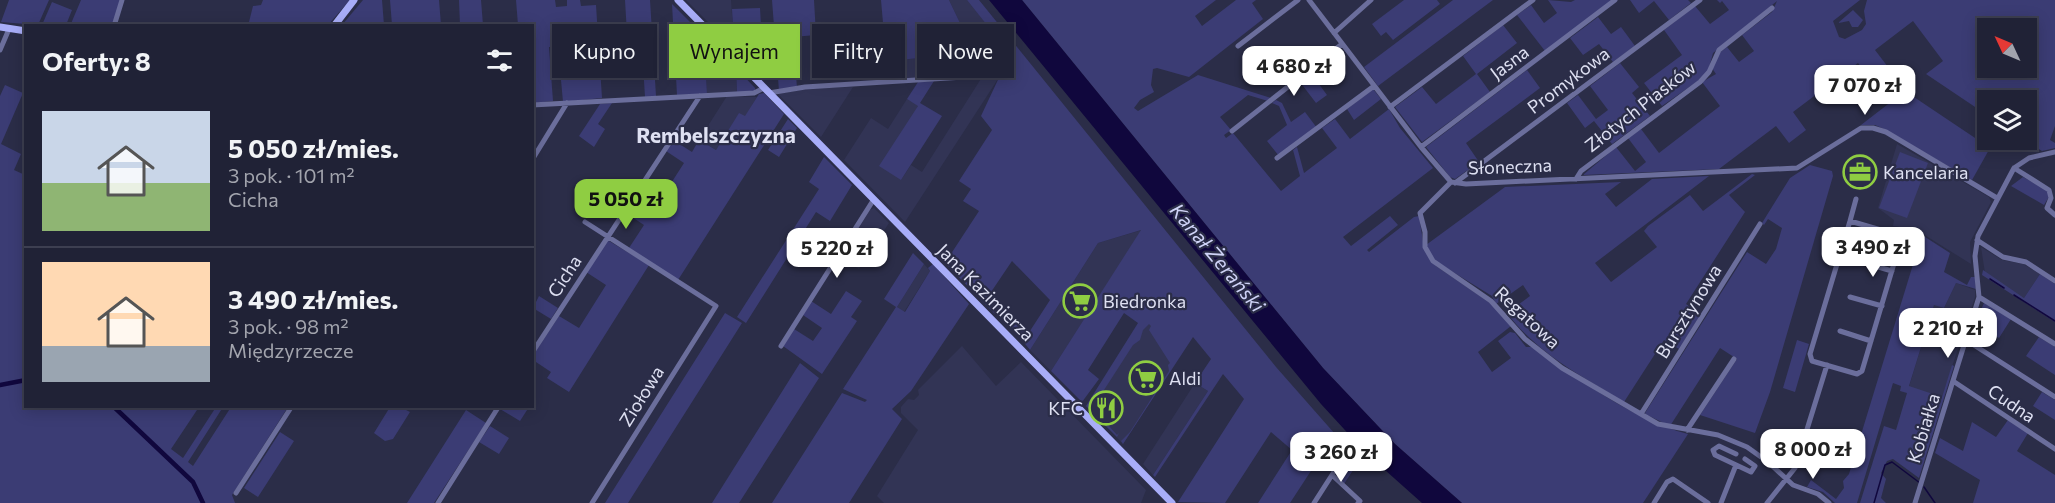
<!DOCTYPE html>
<html lang="pl">
<head>
<meta charset="utf-8">
<style>
  :root { --surface:#202236; --page:#282a3e; --text:#f1f3f6; --muted:#a2a4ad; --line:#3d3f51; --accent:#8fcd42 }
  body { margin:0; font-family:Commissioner,sans-serif; background:var(--page); color:var(--text); height:100vh; display:flex; flex-direction:column; font-size:22px; white-space:nowrap }
  * { box-sizing:border-box; margin:0 }
  p { font-size:20px; color:var(--muted) }
  .icon { flex:none; width:33px; height:33px; fill:none; stroke:currentColor; stroke-width:2; stroke-linecap:round; stroke-linejoin:round }
  .map { position:relative; flex:1; overflow:hidden }
  .panel { position:absolute; left:24px; top:24px; width:510px; height:384px; display:flex; flex-direction:column; background:var(--surface); border-radius:0px; box-shadow:0 3px 15px #0003,0 0 0 2px var(--line) }
  .panel>* { flex:none }
  .banner { position:absolute; left:552px; top:24px; width:570px; height:54px; display:flex; gap:12px }
  .needle { width:39px; rotate:314deg }
  .tools { position:absolute; left:1977px; top:18px; display:grid; gap:12px }
  .tools a { display:grid; place-items:center; width:60px; height:60px; border-radius:0px; background:var(--surface); box-shadow:0 3px 15px #0003,0 0 0 2px var(--line); font-size:30px }
  .price { position:absolute; translate:-50% -51px; padding:0 14px; border-radius:12px; background:#fff; color:#222; font-size:20px; line-height:39px; filter:drop-shadow(0 2px 3px #0008) }
  .price::after { content:''; position:absolute; left:50%; top:36px; width:18px; height:14px; margin-left:-9px; background:inherit; clip-path:polygon(0 0,100% 0,50% 100%) }
  .price.selected { background:var(--accent); color:#111 }
  ul { padding:0; list-style:none }
  li { display:flex; align-items:center; gap:18px; height:150px; padding:0 18px }
  li+li { border-top:2px solid var(--line) }
  li span { display:grid; place-items:center; flex:none; width:168px; height:120px; border-radius:0px; color:#555 }
  li>.icon { margin-inline-start:auto }
  span .icon { width:72px; height:72px; fill:#fffc; stroke-width:1 }
  li b { font-size:26px }
  h2 { display:flex; justify-content:space-between; align-items:center; height:72px; padding:0 18px; font-size:26px }
  .pill { padding:0 21px; border-radius:0px; background:var(--surface); box-shadow:0 3px 15px #0003,0 0 0 2px var(--line); font-size:21px; line-height:54px }
  .pill.selected { background:var(--accent); color:#111 }
  .map>svg:first-child { display:block }
  .built { fill:#323455 }
  .green { fill:#3b3c74; fill-rule:evenodd }
  .water { fill:#10073d }
  .lines { fill:none; stroke-linecap:round; stroke-linejoin:round }
  .stream { stroke:#10073d; stroke-width:1.5 }
  .canal { stroke:#10073d; stroke-width:4.5 }
  .minor { stroke:#6b6e9c; stroke-width:5 }
  .major { stroke:#a8adf8; stroke-width:7 }
  .labels { text-anchor:middle; dominant-baseline:central; stroke-width:4.5; stroke-linejoin:round; paint-order:stroke }
  .street-label { font-size:18px; fill:#dee0f2; stroke:#2b2d48 }
  .poi-label { font-size:18px; fill:#dee0f2; stroke:#2b2d48; text-anchor:start }
  .water-label { font-size:20px; font-style:italic; fill:#cfd3f7; stroke:#2b2d48 }
  .quarter-label { font-size:21px; font-weight:bold; fill:#dee0f2; stroke:#2b2d48 }
</style>
</head>
<body>
<div class="map">
<svg width="2055" height="503" viewBox="0 0 2055 503">
  <rect width="100%" height="100%" fill="#2b2d48"/>
  <path class="built" d="M686,0H731L734,48Z
    M949,0H967L1011,54L998,79L905,222L844,160L871,118L888,129L907,99L918,105L901,180L911,165L922,172L984,74Z
    M704,36L736,68L737,92L707,94Z
    M938,56L944,76L901,79L900,60Z
    M853,87L821,137L778,94L811,88Z
    M727,96L757,97L745,117L739,114L716,150L699,140Z
    M1897,144L1989,197L1991,202L1970,242L1971,264L1915,229L1893,226L1894,220L1878,208Z
    M874,208L889,223L859,269L840,257L870,210Z
    M1142,230L1051,371L1030,350L1098,243Z
    M1981,247L2002,260L2023,264L2040,274L2024,298L1985,273Z
    M924,264L930,271L904,312L897,307Z
    M1183,266L1192,337L1123,444L1090,410Z
    M1956,283L1975,290V297L1942,397L1909,387L1934,304L1944,308Z
    M962,346L996,386L1021,362L1146,490L1141,503H884L877,496L918,430L901,413V407L908,399L914,400L919,395L918,390Z
    M1195,383L1208,391L1153,475L1143,464Z"/>
  <path class="green" d="M9,0H49L38,25L1,22Z
    M81,0H122L112,25L70,26Z
    M263,0H350L328,25L248,26L253,6L261,5Z
    M363,0H382L384,25H342Z
    M390,0H439L441,25H392Z
    M459,0H481L483,25H460Z
    M516,0H555L556,7L567,6V0H580L581,6L596,5L602,98L563,102L558,47H549L553,101L533,103L532,26L518,25Z
    M625,0H650L656,96L645,97L641,33L627,34Z
    M772,0H814L816,35L793,37L797,88L779,91Z
    M881,0H949L970,44L938,54V56L900,60L901,79L888,80Z
    M967,0H979L1276,367L1335,434L1290,503H1258L1292,450L1271,432L1225,503L1178,502L1244,399L1223,374L1155,477L1153,475L1208,391L1195,383L1211,359L1193,337L1123,444L1121,441L1130,432L1169,371L1168,365L1170,363L1149,330L1151,326L1149,324L1143,330L1140,340L1133,345L1095,404V411L1107,424H1110L1109,426L1117,435L1119,433L1117,437L1086,406L1138,323L1124,313L1088,370L1099,379L1082,402L1051,371L1141,230L1098,243L1030,350L1001,314L1004,311L1028,334L1050,300L1012,261L989,295L1001,307L995,314L945,263L979,211L963,201L971,189L959,181L992,130L981,116L1010,54Z
    M1022,0H1216L1195,16L1202,26L1236,0H1256L1252,3L1263,19L1189,77L1157,68L1153,69L1151,85L1154,92L1140,100L1134,108L1138,111L1198,75L1271,98L1268,101L1248,95L1220,117L1231,130L1224,135L1226,138L1233,133L1281,191L1300,176L1293,150L1297,147L1304,173L1337,148L1322,128L1335,119L1350,139L1389,109L1400,128L1433,168L1343,237L1351,246L1390,216L1398,225L1367,250L1369,252L1414,217L1419,216L1423,241L1436,266L1490,303L1511,326L1478,352L1492,372L1511,358L1498,341L1510,332L1515,333L1526,347H1532C1582,380 1630,419 1688,434L1643,503H1462L1395,444L1323,368Z
    M1404,0H1437L1440,4L1393,40L1386,32L1381,36L1372,24Z
    M1453,0H1493L1378,86L1364,67Z
    M1548,0L1571,2L1575,0H1613L1545,51L1517,15L1531,5L1544,23L1557,13Z
    M1630,0H1688L1691,3L1669,20L1654,1L1639,13Z
    M1717,0H1860L1833,21L1839,37L1845,39L1862,30L1866,24L1864,11L1867,0H2055V126L2050,140L2055,143V148L2042,151L2025,140L2026,100H1988L1987,115L1926,74L1943,61L1913,21L1875,50L1888,67L1871,80L1858,63L1793,112L1806,130L1789,143L1776,126L1719,169L1583,175L1616,147L1635,171L1646,162L1628,138L1641,129L1659,153L1720,106L1702,82L1716,74L1712,68L1718,54L1727,47L1739,62L1754,51L1742,35L1772,12L1777,1L1713,53L1708,72L1698,81L1662,106L1644,83L1682,55L1664,30L1695,6L1710,24L1729,10L1722,1L1720,3ZM1988,28H2026V68H1988Z
    M52,2L72,10L66,25H42Z
    M672,4L704,36L707,94L677,95Z
    M760,8L764,79L734,48L732,9Z
    M1853,10L1863,20L1858,27H1852L1849,21L1838,23Z
    M1598,17L1611,34L1621,27L1635,46L1613,62L1599,44L1583,55L1570,38Z
    M1503,25L1517,43L1477,74L1490,92L1422,142L1395,107L1422,87L1436,104L1476,74L1463,56Z
    M1620,63L1639,87L1632,93L1650,116L1612,144L1594,121L1585,128L1567,103L1578,95L1596,119L1608,110L1590,86Z
    M736,68L755,88V92H737Z
    M1527,70L1540,88L1466,143L1479,162L1455,179L1450,177L1426,147Z
    M1310,72L1327,95L1316,103L1300,82Z
    M934,81L920,103L942,116L901,180L879,166L918,106L907,99L918,82Z
    M5,85L23,93L1,144L21,154L14,170L25,175L26,406L199,407L171,449L183,458L216,407H223L188,462L193,466L231,407H288L232,495L235,503H0V96Z
    M1373,89L1381,99L1354,120L1347,109Z
    M1905,91L1990,148L1972,180L1884,129L1875,125H1861Z
    M764,93L784,114L678,280L629,248L644,225L626,213L647,181L666,191L684,163L666,151L673,140L692,152L699,140L716,150L739,113L745,116L759,94Z
    M1276,100L1282,103L1291,122L1305,112L1317,128L1279,156L1267,141L1287,125L1279,106L1272,103Z
    M612,103L598,124L605,129L594,147L579,136L600,104Z
    M788,119L797,128L779,157L768,150Z
    M1900,152L1928,163L1907,218L1879,208Z
    M824,157L852,185L830,221L816,212L746,323L737,317L819,189L809,182Z
    M1810,165L1832,171L1833,176L1770,392L1755,433L1700,415L1737,359L1720,348L1670,426L1647,415L1645,413L1747,252L1766,264L1776,249L1782,228L1768,219L1764,225L1762,223L1790,178Z
    M1752,174L1755,175L1729,195L1745,212L1686,304L1701,314L1679,349L1664,340L1624,402C1580,375 1538,354 1507,313L1530,296L1523,285L1496,304L1492,296L1435,261L1426,245L1505,187L1621,182L1605,194L1616,207L1652,179L1709,176L1595,263L1611,282L1657,247L1644,231L1648,226L1690,195L1703,211Z
    M2023,177L2047,190L2050,195L2044,205L2011,186Z
    M620,193L630,199L619,218L608,211Z
    M1922,235L1950,253L1944,272L1967,285L1971,277H1975L1976,289L1956,283L1944,308L1934,305L1909,386L1942,397L1952,365L1954,366L1919,478L1893,459L1887,461L1881,473L1886,479L1881,498L1886,503H1860L1884,426L1896,430L1907,393L1900,391L1901,386L1893,383L1857,503H1835L1823,492L1807,487L1811,480L1836,499L1844,488L1843,481L1849,474Z
    M606,241H609L649,265L569,392L547,378L551,372L533,360L532,357L559,316L579,328L606,285L586,272Z
    M913,253L924,264L897,307L905,312L930,271L928,268L933,264L969,304L911,391L892,409L902,419L849,503H772L842,393L865,402L867,400L843,389L896,307L884,299Z
    M1983,270L2024,298L2040,274L2055,284V322L1982,275Z
    M846,291L862,301L851,317L857,321L822,374L783,346L794,329L813,341L822,328L803,315L811,301L831,314Z
    M539,296L558,308L551,319L533,308Z
    M1984,303L2011,319L1999,338L1975,323Z
    M725,313L742,323L628,503H605Z
    M2039,337L2055,347V375L2026,356Z
    M1797,340L1809,344L1795,392L1783,388Z
    M800,363L819,378L739,503H712Z
    M2042,392L2055,400V420L2033,406Z
    M390,407H400L410,412L393,439L385,441L374,433Z
    M502,407L529,406V407L520,421L500,409Z
    M466,410L486,423L434,503H407Z
    M2008,420L2028,433L2017,451L2055,475V503H1973L1980,480L1935,453L1940,438L1963,451L1972,422L1996,437Z
    M490,426L509,438L499,454L479,442Z
    M280,432L294,441L258,497L244,488Z
    M1349,452L1359,461L1344,484L1335,473Z"/>
  <path class="water" d="M989,0H1022L1323,368L1395,444L1462,503H1422L1367,454L1321,404Z"/>
  <g class="lines">
    <path class="stream" d="M1990,279L2004,288
      M2014,295L2055,321
      M1924,487L1935,503
      M1874,503L1885,465L1892,462L1920,483"/>
    <path class="canal" d="M0,385L26,380
      M113,406L193,482L203,503"/>
    <path class="minor" d="M1309,0L1421,147L1451,182L1466,184L1797,168L1861,128H1873L1886,132L1997,198
      M114,26L122,0
      M1334,33L1371,0
      M1238,46L1298,0
      M0,50L9,29
      M769,93L805,87L980,76
      M532,105L754,93L764,88
      M1390,107L1533,0
      M1232,131L1342,44
      M1421,147L1615,0
      M1277,158L1374,86
      M532,160L567,103
      M2014,168L2049,190L2051,198L2047,208L2055,215
      M1576,179L1581,171L1700,82L1709,72L1719,50L1772,8
      M1451,182L1420,213L1425,232V247L1433,261L1491,301L1525,339L1562,368L1658,424L1718,435L1747,447L1768,462L1793,485L1818,494L1829,503
      M1455,183L1700,0
      M1850,221L1898,235L1901,240L1862,371L1857,374L1812,361L1810,354L1850,221L1856,199
      M585,222L716,306L592,503
      M1977,240L2003,257L2026,262L2055,281
      M1861,262L1892,271
      M1850,297L1882,306
      M1979,297L2055,344
      M1840,331L1871,341
      M1966,340L2055,397
      M781,346L874,199
      M532,353L700,96
      M1953,381L2055,449
      M1641,414L1760,224
      M1687,430L1734,359
      M1736,454L1719,446L1713,450L1715,455L1751,472L1755,466L1745,459
      M1332,475L1360,501L1358,503
      M236,493L292,406
      M438,503L499,406
      M1314,503L1348,450
      M1654,503L1667,482L1673,479L1708,503
      M1721,503L1736,465
      M1767,503L1795,468L1827,365
      M1915,503L1979,297L1975,256L1978,236L2014,168L2029,158L2055,152"/>
    <path class="major" d="M678,0L1172,503
      M334,26L354,0
      M0,27L26,31"/>
  </g>
  <defs>
    <symbol id="office-ring" viewBox="-11 -11 22 22"><circle r="9.5" fill="#2b2d48" stroke="#8fcd42" stroke-width="1.5"/><path d="M-6-3h4V-5.5h4V-3h4V5H-6ZM-1-4.5V-3h2v-1.5ZM-6 0V1H6V0Z" fill="#8fcd42"/></symbol>
    <symbol id="supermarket-ring" viewBox="-11 -11 22 22"><circle r="9.5" fill="#2b2d48" stroke="#8fcd42" stroke-width="1.5"/><path d="M-6-5.5h2.5l.6 2H6L4.5 2H-2.5L-4.4-4H-6ZM-1.5 3.2a1.3 1.3 0 1 0 .1 0ZM3 3.2a1.3 1.3 0 1 0 .1 0Z" fill="#8fcd42"/></symbol>
    <symbol id="restaurant-ring" viewBox="-11 -11 22 22"><circle r="9.5" fill="#2b2d48" stroke="#8fcd42" stroke-width="1.5"/><path d="M-5-6h1v4h1v-4h1v4h1v-4h1v5L-1.5 .5V6h-2V.5L-5-1ZM5-6V6H3V1.5H1.5Q1.5-4 5-6Z" fill="#8fcd42"/></symbol>
  </defs>
  <g fill-rule="evenodd">
    <use href="#office-ring" x="1841" y="153" width="38" height="38"/>
    <use href="#supermarket-ring" x="1061" y="282" width="38" height="38"/>
    <use href="#supermarket-ring" x="1127" y="359" width="38" height="38"/>
    <use href="#restaurant-ring" x="1087" y="389" width="38" height="38"/>
  </g>
  <g class="labels">
    <g class="street-label">
      <text transform="translate(1509 62) rotate(-37)">Jasna</text>
      <text transform="translate(1568 80) rotate(-37)">Promykowa</text>
      <text transform="translate(1640 106) rotate(-38)">Złotych Piasków</text>
      <text transform="translate(1510 166) rotate(-2)">Słoneczna</text>
      <text transform="translate(564 276) rotate(-57)">Cicha</text>
      <text transform="translate(986 292) rotate(45)">Jana Kazimierza</text>
      <text transform="translate(1688 311) rotate(-58)">Bursztynowa</text>
      <text transform="translate(1528 317) rotate(43)">Regatowa</text>
      <text transform="translate(641 396) rotate(-58)">Ziołowa</text>
      <text transform="translate(2012 403) rotate(34)">Cudna</text>
      <text transform="translate(1923 428) rotate(-73)">Kobiałka</text>
    </g>
    <g class="poi-label">
      <text x="1883" y="172">Kancelaria</text>
      <text x="1103" y="301">Biedronka</text>
      <text x="1169" y="378">Aldi</text>
      <text x="1083" y="408" text-anchor="end">KFC</text>
    </g>
    <g class="water-label">
      <text transform="translate(1218 257) rotate(50)">Kanał Żerański</text>
    </g>
    <g class="quarter-label">
      <text x="716" y="134">Rembelszczyzna</text>
    </g>
  </g>
</svg>
<div class="tools">
<a><svg class="needle" viewBox="-14 -14 28 28"><path d="M0-13l5 13h-10z" fill="#e53935"/><path d="M0 13l5-13h-10z" fill="#a2a4ad"/></svg></a>
<a><svg class="icon" aria-label="layers" viewBox="0 0 24 24"><path d="M12 4l9 5-9 5-9-5zM3 14l9 5 9-5"/></svg></a>
</div>
<b class="price" style="left:1294px;top:97px">4 680 zł</b>
<b class="price" style="left:1865px;top:116px">7 070 zł</b>
<b class="price selected" style="left:626px;top:230px">5 050 zł</b>
<b class="price" style="left:1873px;top:278px">3 490 zł</b>
<b class="price" style="left:837px;top:279px">5 220 zł</b>
<b class="price" style="left:1948px;top:359px">2 210 zł</b>
<b class="price" style="left:1813px;top:480px">8 000 zł</b>
<b class="price" style="left:1341px;top:483px">3 260 zł</b>
<div class="banner">
<a class="pill">Kupno</a>
<a class="pill selected">Wynajem</a>
<a class="pill">Filtry</a>
<a class="pill">Nowe</a>
</div>
<section class="panel">
<h2>Oferty: 8<svg class="icon" aria-label="filters" viewBox="0 0 24 24"><path d="M4 7h16M4 17h16"/><circle cx="9" cy="7" r="2"/><circle cx="15" cy="17" r="2"/></svg></h2>
<ul>
<li><span style="background:linear-gradient(#c9d6e8 60%,#8fb573 0)"><svg class="icon" aria-label="home" viewBox="0 0 24 24"><path d="M3 11l9-7 9 7M6 9v11h12V9"/></svg></span><div><b>5 050 zł/mies.</b><p>3 pok. · 101 m²</p><p>Cicha</p></div></li>
<li><span style="background:linear-gradient(#ffd9b3 70%,#9aa5b1 0)"><svg class="icon" aria-label="home" viewBox="0 0 24 24"><path d="M3 11l9-7 9 7M6 9v11h12V9"/></svg></span><div><b>3 490 zł/mies.</b><p>3 pok. · 98 m²</p><p>Międzyrzecze</p></div></li>
</ul>
</section>
</div>
</body>
</html>
